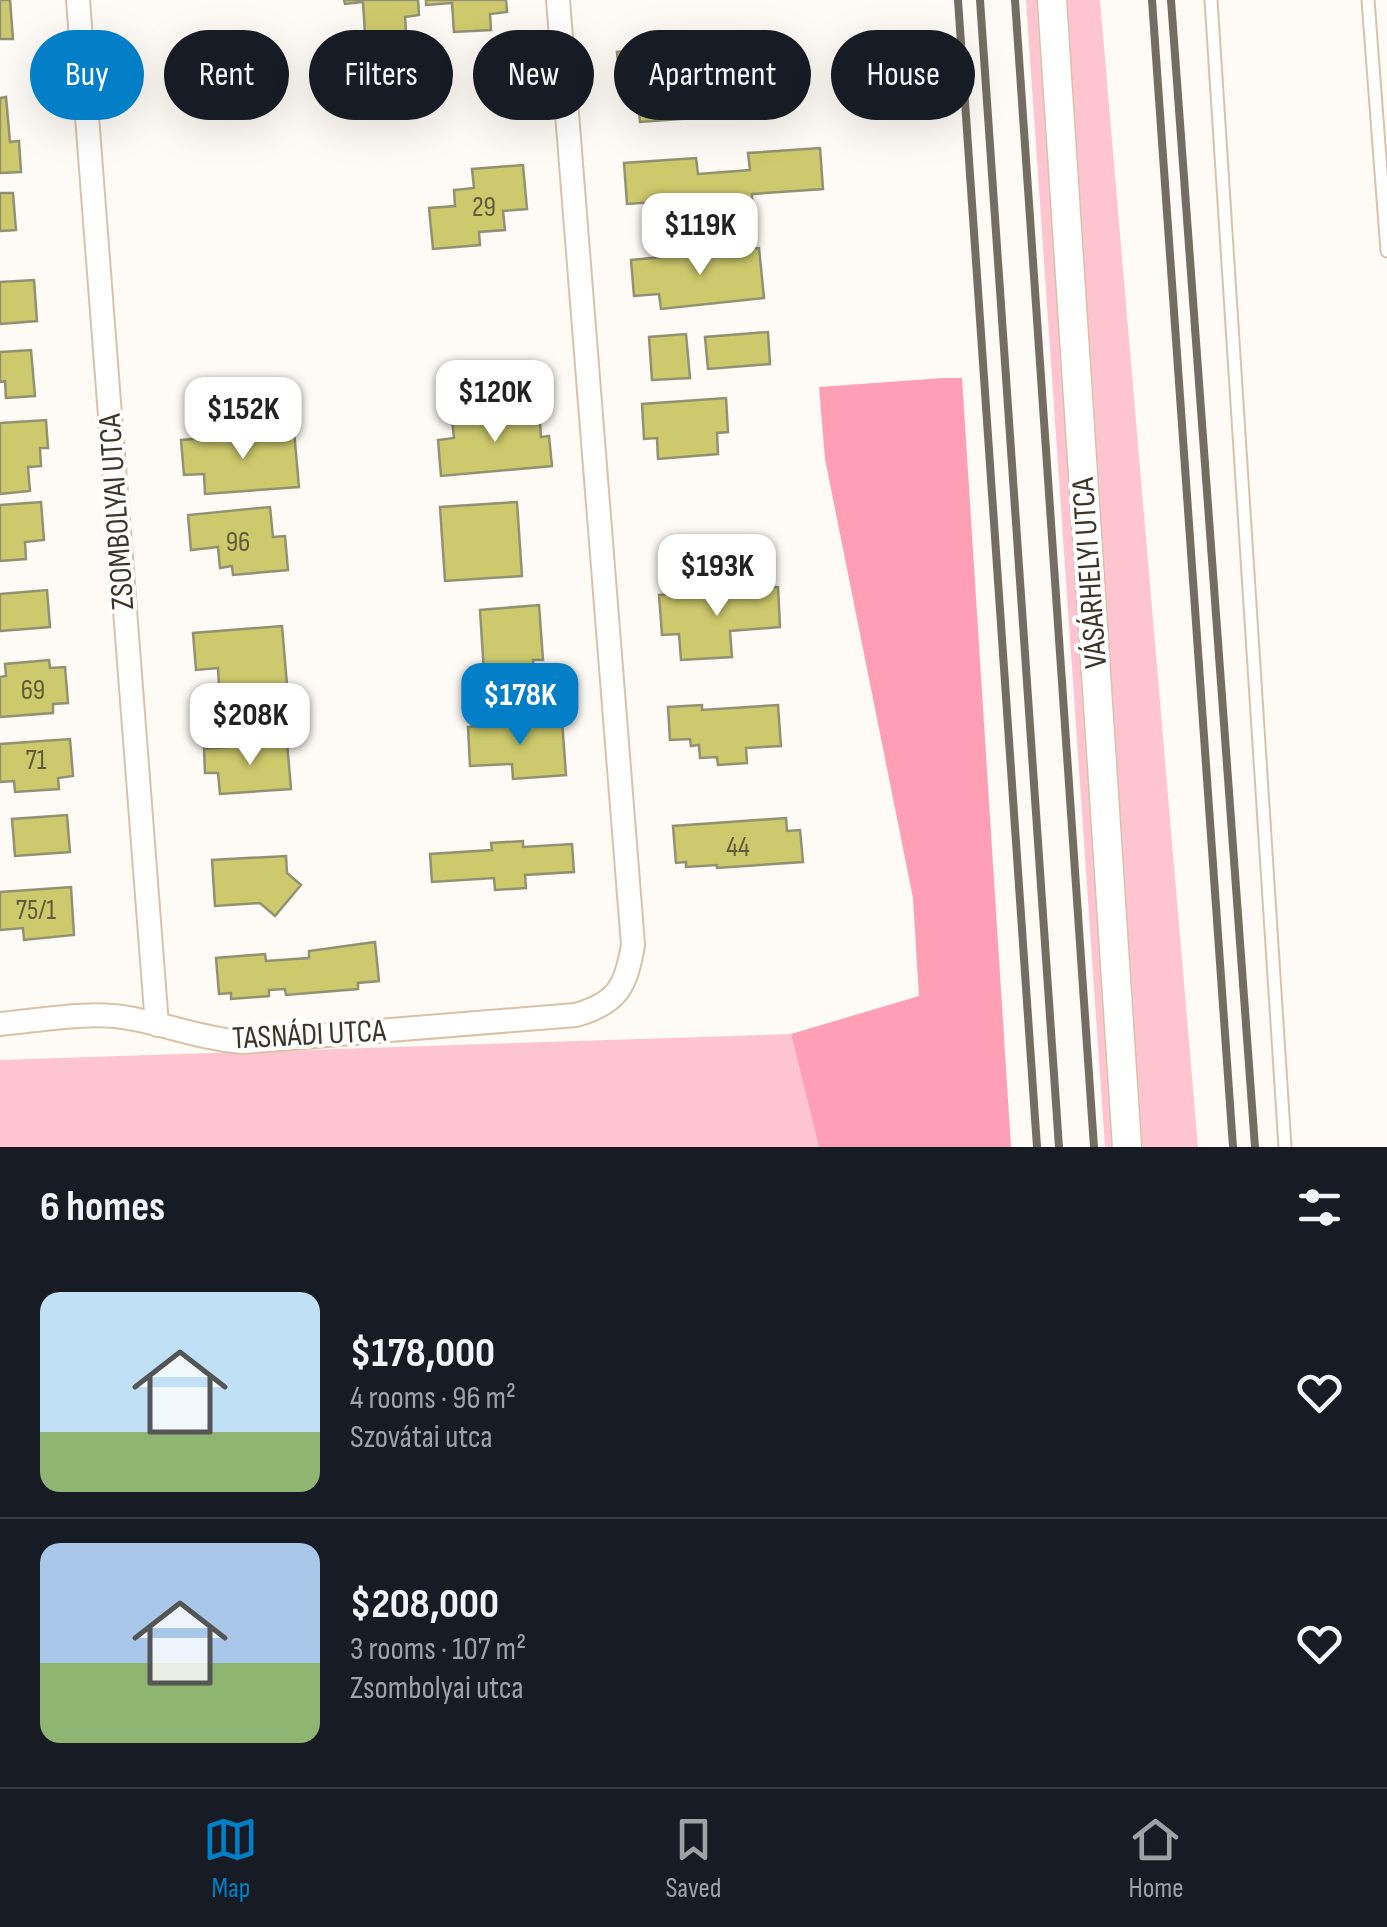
<!DOCTYPE html>
<html lang="en">
<head>
<meta charset="utf-8">
<style>
  :root { --surface:#171b24; --page:#242831; --text:#f1f3f6; --muted:#9ea1a6; --line:#363941; --accent:#027fc7 }
  body { margin:0; font-family:"Sofia Sans Condensed",sans-serif; background:var(--page); color:var(--text); height:100vh; display:flex; flex-direction:column; font-size:38px; white-space:nowrap }
  * { box-sizing:border-box; margin:0 }
  p { font-size:32px; color:var(--muted) }
  .icon { flex:none; width:55px; height:55px; fill:none; stroke:currentColor; stroke-width:2; stroke-linecap:round; stroke-linejoin:round }
  .map { position:relative; height:1147px; overflow:hidden }
  .details { display:flex; flex-direction:column; background:var(--surface); flex:1 }
  .details>* { flex:none }
  .hud { position:absolute; left:30px; top:30px; width:1328px; height:90px; display:flex; gap:20px }
  .price { position:absolute; translate:-50% -85px; padding:0 22px; border-radius:20px; background:#fff; color:#222; font-size:32px; line-height:65px; filter:drop-shadow(0 2px 5px #0008) }
  .price::after { content:''; position:absolute; left:50%; top:60px; width:30px; height:22px; margin-left:-15px; background:inherit; clip-path:polygon(0 0,100% 0,50% 100%) }
  .price.selected { background:var(--accent); color:#fff }
  ul { padding:0; list-style:none }
  li { display:flex; align-items:center; gap:30px; height:250px; padding:0 40px }
  li+li { border-top:2px solid var(--line) }
  li span { display:grid; place-items:center; flex:none; width:280px; height:200px; border-radius:20px; color:#555 }
  li>.icon { margin-inline-start:auto }
  span .icon { width:120px; height:120px; fill:#fffc; stroke-width:1 }
  li b { font-size:42px }
  h2 { display:flex; justify-content:space-between; align-items:center; height:120px; padding:0 40px; font-size:42px }
  .tag { padding:0 35px; border-radius:45px; background:var(--surface); box-shadow:0 10px 40px #0002; font-size:35px; line-height:90px }
  .tag.selected { background:var(--accent); color:#fff }
  .dock { display:flex; justify-content:space-around; align-items:center; height:140px; border-top:2px solid var(--line); background:var(--surface); font-size:28px; color:var(--muted) }
  .dock a { display:grid; justify-items:center; gap:5px }
  .dock .selected { color:var(--accent) }
  .map>svg:first-child { display:block }
  .green { fill:#fec4d0 }
  .forest { fill:#fe9fb5 }
  .building { fill:#cdca6d; stroke:#929273; stroke-width:2.5 }
  .lines { fill:none; stroke-linecap:round; stroke-linejoin:round }
  .service-casing { stroke:#d8c3a9; stroke-width:15 }
  .minor-casing { stroke:#d8c3a9; stroke-width:26 }
  .tertiary-casing { stroke:#d8c3a9; stroke-width:31 }
  .service { stroke:#fff; stroke-width:11 }
  .minor { stroke:#fff; stroke-width:22 }
  .tertiary { stroke:#fff; stroke-width:28 }
  .rail { stroke:#746d64; stroke-width:8 }
  .labels { text-anchor:middle; dominant-baseline:central; stroke-width:8; stroke-linejoin:round; paint-order:stroke }
  .number-label { font-size:28px; fill:#615a3b }
  .street-label { font-size:32px; fill:#3d352a; stroke:#fff }
</style>
</head>
<body>
<div class="map">
<svg width="1387" height="1147" viewBox="0 0 1387 1147">
  <rect width="100%" height="100%" fill="#fefaf5"/>
  <path class="green" d="M1026,0H1100L1198,1147H1105Z
    M791,1034L819,1147H0V1060Z"/>
  <path class="forest" d="M943,378H962L1011,1147H819L791,1034L919,996L913,898L825,459L819,387Z"/>
  <path class="building" d="M0,0H10L13,39H0Z
    M344,0H418L419,15L405,17L406,31L365,34L363,2L345,4Z
    M426,0H506L507,12L490,14L491,30L454,32L452,3L426,5Z
    M701,45L707,117L640,122L637,88L620,89L617,52Z
    M6,97L10,142L19,141L21,172L0,173V98Z
    M820,148L823,189L752,194V202L700,207L699,199L627,204L624,163L696,158L698,174L750,170L748,153Z
    M523,165L527,209L503,211L505,230L479,232L480,245L433,249L429,208L455,206L454,190L474,188L472,169Z
    M0,193H13L16,230L0,231Z
    M759,248L764,298L661,309L659,294L634,296L631,260Z
    M34,280L37,321L0,324V282Z
    M768,332L770,364L708,369L705,337Z
    M686,334L690,378L652,380L649,337Z
    M31,350L35,396L6,398L5,381L0,382V352Z
    M726,398L728,432L717,433L718,454L658,459L657,438L644,439L642,404Z
    M539,411L541,437L549,436L552,466L441,476L438,440L454,438L452,419Z
    M46,420L48,448H40L41,466L28,467L30,491L0,494V423Z
    M294,431L299,487L205,494L204,474L184,475L181,440Z
    M41,502L44,540L25,542L26,559L0,561V505Z
    M517,502L522,576L445,581L440,507Z
    M270,507L273,537L285,536L288,570L233,575L232,566L220,568L218,547L191,550L188,515Z
    M778,587L780,627L730,631L732,657L681,660L679,634L662,635L659,595Z
    M47,590L50,627L0,631V594Z
    M539,605L543,660H533L535,686L485,689L480,610Z
    M282,626L290,720L207,727L206,715H201L199,687L219,685L218,668L196,670L193,633Z
    M49,660L50,668L65,667L68,703L53,704V713L0,717V677L6,676L5,664Z
    M702,705V710L778,705L781,746L746,748L747,763L718,765L717,757L700,758L699,745L691,746L690,739L670,740L668,707Z
    M562,720L566,775L513,779L512,764L470,766L468,727Z
    M70,739L73,776L58,778L59,789L15,792L14,781L0,782V744Z
    M287,742L291,789L220,794L218,773H205L204,749Z
    M67,815L70,852L15,856L12,819Z
    M786,818L787,831L800,830L803,862L717,868V865L686,867V862L676,863L673,826Z
    M523,841V847L572,844L574,872L525,875L526,888L495,890L494,878L432,882L430,854L492,850L491,843Z
    M286,856L287,873L301,885L275,916L260,903L215,906L212,860Z
    M71,887L74,935L24,940L23,928L0,930V892Z
    M375,942L379,981L358,983V989L286,995L285,989L269,990V996L231,999V993L219,994L216,958L265,954L266,961L309,958V951Z"/>
  <g class="lines">
    <defs>
      <path id="service" d="M1211,0L1285,1147
        M1368,0L1387,251"/>
      <path id="minor" d="M78,0L157,1025
        M0,1024C43,1020 92,1010 134,1019C171,1026 204,1039 242,1042L576,1015C618,1003 626,986 633,945L558,0"/>
      <path id="tertiary" d="M1052,0L1127,1147"/>
    </defs>
    <use href="#service" class="service-casing"/>
    <use href="#minor" class="minor-casing"/>
    <use href="#tertiary" class="tertiary-casing"/>
    <use href="#service" class="service"/>
    <use href="#minor" class="minor"/>
    <use href="#tertiary" class="tertiary"/>
    <path class="rail" d="M958,0L1037,1147
      M980,0L1059,1147
      M1015,0L1094,1147
      M1152,0L1233,1147
      M1171,0L1255,1147"/>
  </g>
  <g class="labels">
    <g class="number-label">
      <text x="484" y="207">29</text>
      <text x="238" y="542">96</text>
      <text x="33" y="690">69</text>
      <text x="36" y="760">71</text>
      <text x="738" y="847">44</text>
      <text x="36" y="910">75/1</text>
    </g>
    <g class="street-label">
      <text transform="translate(117 512) rotate(-94)">ZSOMBOLYAI UTCA</text>
      <text transform="translate(1090 573) rotate(-94)">VÁSÁRHELYI UTCA</text>
      <text transform="translate(309 1035) rotate(-3)">TASNÁDI UTCA</text>
    </g>
  </g>
</svg>
<b class="price" style="left:700px;top:278px">$119K</b>
<b class="price" style="left:495px;top:445px">$120K</b>
<b class="price" style="left:243px;top:462px">$152K</b>
<b class="price" style="left:717px;top:619px">$193K</b>
<b class="price selected" style="left:520px;top:748px">$178K</b>
<b class="price" style="left:250px;top:768px">$208K</b>
<div class="hud">
<a class="tag selected">Buy</a>
<a class="tag">Rent</a>
<a class="tag">Filters</a>
<a class="tag">New</a>
<a class="tag">Apartment</a>
<a class="tag">House</a>
</div>
</div>
<section class="details">
<h2>6 homes<svg class="icon" aria-label="filters" viewBox="0 0 24 24"><path d="M4 7h16M4 17h16"/><circle cx="9" cy="7" r="2"/><circle cx="15" cy="17" r="2"/></svg></h2>
<ul>
<li><span style="background:linear-gradient(#bfe0f5 70%,#8fb573 0)"><svg class="icon" aria-label="home" viewBox="0 0 24 24"><path d="M3 11l9-7 9 7M6 9v11h12V9"/></svg></span><div><b>$178,000</b><p>4 rooms · 96 m²</p><p>Szovátai utca</p></div><svg class="icon" aria-label="heart" viewBox="0 0 24 24"><path d="M12 20l-8-8c-3-5 5-10 8-4 3-6 11-1 8 4z"/></svg></li>
<li><span style="background:linear-gradient(#a9c7e8 60%,#8fb573 0)"><svg class="icon" aria-label="home" viewBox="0 0 24 24"><path d="M3 11l9-7 9 7M6 9v11h12V9"/></svg></span><div><b>$208,000</b><p>3 rooms · 107 m²</p><p>Zsombolyai utca</p></div><svg class="icon" aria-label="heart" viewBox="0 0 24 24"><path d="M12 20l-8-8c-3-5 5-10 8-4 3-6 11-1 8 4z"/></svg></li>
</ul>
</section>
<nav class="dock">
<a class="selected"><svg class="icon" aria-label="map" viewBox="0 0 24 24"><path d="M3 6l6-2 6 2 6-2v14l-6 2-6-2-6 2zM9 4v14M15 6v14"/></svg>Map</a>
<a><svg class="icon" aria-label="saved" viewBox="0 0 24 24"><path d="M7 4h10v16l-5-4-5 4z"/></svg>Saved</a>
<a><svg class="icon" aria-label="home" viewBox="0 0 24 24"><path d="M3 11l9-7 9 7M6 9v11h12V9"/></svg>Home</a>
</nav>
</body>
</html>
